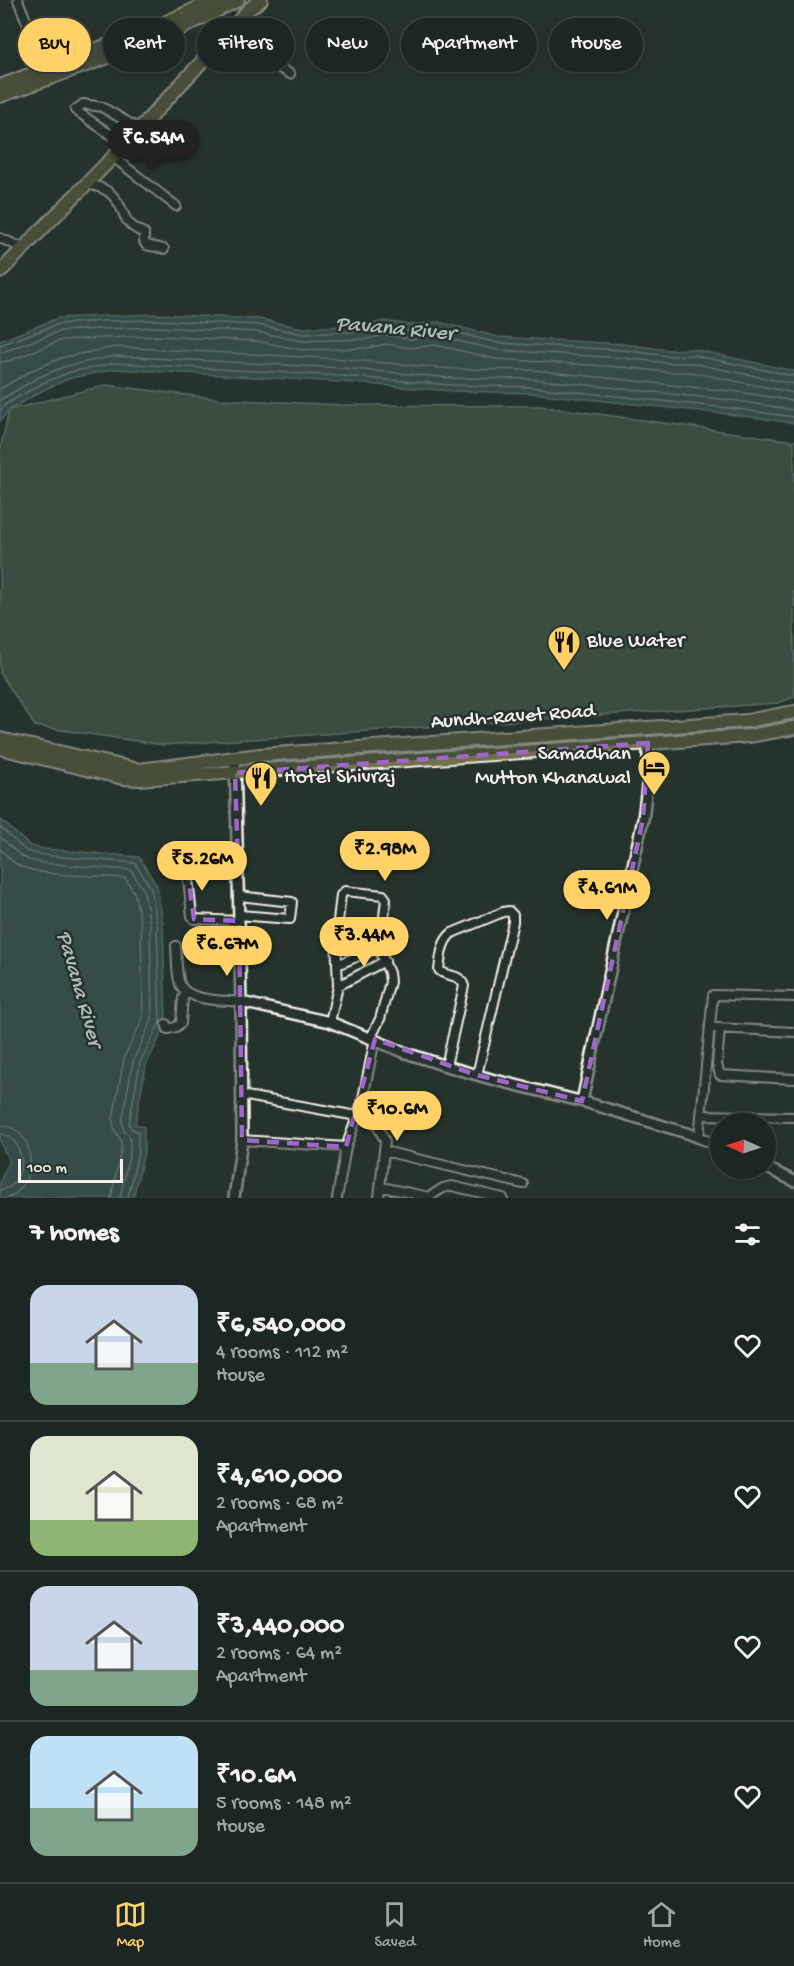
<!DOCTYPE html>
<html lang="en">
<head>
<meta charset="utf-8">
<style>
  :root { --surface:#1c2622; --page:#252e2a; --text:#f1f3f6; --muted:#a0a5a5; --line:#3a4340; --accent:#ffd166 }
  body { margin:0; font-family:"Gochi Hand",sans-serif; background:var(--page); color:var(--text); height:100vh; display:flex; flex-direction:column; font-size:22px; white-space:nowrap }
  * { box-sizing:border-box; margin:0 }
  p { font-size:20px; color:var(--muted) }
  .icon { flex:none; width:33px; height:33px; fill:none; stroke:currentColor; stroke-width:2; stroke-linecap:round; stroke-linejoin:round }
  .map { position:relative; height:1198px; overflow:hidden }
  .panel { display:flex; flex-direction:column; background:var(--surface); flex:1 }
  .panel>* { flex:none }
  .hud { position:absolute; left:18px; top:18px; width:759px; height:54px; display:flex; gap:12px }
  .needle { width:39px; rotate:273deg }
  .tools { position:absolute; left:710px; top:1113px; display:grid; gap:12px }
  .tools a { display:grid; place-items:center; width:66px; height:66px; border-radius:50%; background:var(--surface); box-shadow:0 3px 15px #0003,0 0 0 2px var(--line); font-size:30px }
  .scale { position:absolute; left:18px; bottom:15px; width:105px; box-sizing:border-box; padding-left:6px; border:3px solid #f4f1e8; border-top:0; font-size:16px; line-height:21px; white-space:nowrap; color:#f4f1e8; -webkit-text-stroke:4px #26332d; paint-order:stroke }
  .price { position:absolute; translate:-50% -51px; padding:0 14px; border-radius:21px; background:var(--accent); color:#111; font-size:20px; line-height:39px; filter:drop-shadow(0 2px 3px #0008) }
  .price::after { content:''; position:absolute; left:50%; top:36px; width:18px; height:14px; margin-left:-9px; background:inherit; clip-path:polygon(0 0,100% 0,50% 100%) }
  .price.current { background:#222; color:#fff }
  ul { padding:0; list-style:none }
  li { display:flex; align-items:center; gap:18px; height:150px; padding:0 30px }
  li+li { border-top:2px solid var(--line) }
  li span { display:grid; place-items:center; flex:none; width:168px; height:120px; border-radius:18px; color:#555 }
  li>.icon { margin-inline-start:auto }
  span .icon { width:72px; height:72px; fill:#fffc; stroke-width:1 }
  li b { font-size:26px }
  h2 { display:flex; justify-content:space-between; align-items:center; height:72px; padding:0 30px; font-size:26px }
  .chip { padding:0 21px; border-radius:27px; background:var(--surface); box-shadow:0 3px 15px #0003,0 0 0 2px var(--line); font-size:21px; line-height:54px }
  .chip.current { background:var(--accent); color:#111 }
  .tab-bar { display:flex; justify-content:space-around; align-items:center; height:84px; border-top:2px solid var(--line); background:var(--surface); font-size:16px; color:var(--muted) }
  .tab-bar a { display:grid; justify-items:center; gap:3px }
  .tab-bar .current { color:var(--accent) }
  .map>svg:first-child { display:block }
  .green { fill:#526d54; stroke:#a3af9e; stroke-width:1.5 }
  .water { fill:#466a6a; stroke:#8ca09c; stroke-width:1.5 }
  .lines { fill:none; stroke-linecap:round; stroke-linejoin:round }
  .shore { stroke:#aebbb6; stroke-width:1.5 }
  .minor-casing { stroke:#f4f1e8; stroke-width:12 }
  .tertiary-casing { stroke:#f4f1e8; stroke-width:14 }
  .primary-casing { stroke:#f4f1e8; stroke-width:16 }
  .minor { stroke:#26332d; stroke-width:8 }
  .tertiary { stroke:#26332d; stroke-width:9 }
  .primary { stroke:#70704a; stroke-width:12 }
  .marked { fill:none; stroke:#9f67cb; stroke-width:4.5; stroke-dasharray:12 8; stroke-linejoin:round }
  .labels { text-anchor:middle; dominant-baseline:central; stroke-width:5; stroke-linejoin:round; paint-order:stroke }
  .poi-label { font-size:21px; fill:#f4f1e8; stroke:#26332d; text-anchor:start }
  .street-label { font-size:21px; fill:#f4f1e8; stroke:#26332d }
  .water-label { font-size:22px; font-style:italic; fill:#aebbb6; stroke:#26332d }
</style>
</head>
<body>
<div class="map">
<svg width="794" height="1198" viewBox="0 0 794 1198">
  <rect width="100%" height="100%" fill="#26332d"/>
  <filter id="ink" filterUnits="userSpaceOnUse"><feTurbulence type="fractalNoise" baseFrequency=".0167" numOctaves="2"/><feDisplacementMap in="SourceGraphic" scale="12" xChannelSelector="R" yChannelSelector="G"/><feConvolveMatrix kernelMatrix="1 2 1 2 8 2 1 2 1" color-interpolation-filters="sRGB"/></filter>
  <g filter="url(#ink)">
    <path class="green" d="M106,385L219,399L342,405L540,406L794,441V697L778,703L163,745L35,726L0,673V450L9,410Z"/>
    <path class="water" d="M157,314L258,319L304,328L367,325L385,321L410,325L439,322L498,337L623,344L669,350L692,349L794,371V423L736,415L531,393L451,391L341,382L115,369L71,378L45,389L9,410L0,421V341L58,318Z
      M0,819L30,846L44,849L139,857L157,886L163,924L166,1024L146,1065L135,1124L144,1127V1153L133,1198H0V1182L9,1162L0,1141Z"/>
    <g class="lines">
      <path class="shore" d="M0,345L59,324L101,321L156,320L258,325L304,334L367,331L385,328L410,331L438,328L498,343L623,350L668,356L692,355L794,376
        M0,353L60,331L101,329L156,327L257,332L303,341L368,339L385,335L411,339L437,336L497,350L622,358L668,363H691L794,384
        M0,362L9,361L62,340L102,338L156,336L256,341L303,350L368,348L386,344L411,348L436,345L496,359L621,367L668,372H690L794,393
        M0,389L34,369L64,357L115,347L343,359L452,369L532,370L739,392L794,401
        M0,400L39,377L66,366L115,356L342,368L452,378L532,379L738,401L794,410
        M0,411L6,404L43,383L70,372L115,363L341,376L451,385L531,387L737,409L794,417
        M0,827L26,851L43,855L135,863L151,888L157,924L160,1022L140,1063L129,1123L131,1128L138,1132V1152L128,1198
        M0,837L21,856L27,859L42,863L131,870L144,891L150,925L152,1020L133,1061L122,1122L124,1131L130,1137V1151L120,1198
        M0,849C7,855 13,864 22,867C47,877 96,875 125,878L135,894L141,926L143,1018L124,1058L113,1119L114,1129L121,1141V1150L111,1198
        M0,1125C37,1126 40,1185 8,1198
        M0,1134C15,1135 19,1148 22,1161C20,1174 15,1189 0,1190"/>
      <defs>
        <path id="minor" d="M18,0L46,71
          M224,38L290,74
          M124,144L75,110L83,104L102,107L139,129
          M113,157L176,206
          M86,184C96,186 106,188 113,196C128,212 119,222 144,233V241L146,245L164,249
          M0,238L23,248
          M238,866L192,864L188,865L187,869L192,916L194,919L239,921
          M239,896L292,902L290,919L239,915
          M176,946C177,958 176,973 180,984C187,1002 225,1000 241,1002
          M337,965L380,947
          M338,986L336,938L341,895L345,891L383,895L386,899L380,951L389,973L390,982L380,1019L371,1037
          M330,1022L338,986L385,961
          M166,1024L168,1029L176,1027L181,1023L183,998L187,993
          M715,1028L794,1032
          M720,1028L717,1064L720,1075L794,1079
          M446,1066L464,986C459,972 447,978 439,970C441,956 441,942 452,933L503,912L509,911L513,915V922L477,1075
          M241,1095L357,1116
          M362,1103L368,1107L385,1141L379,1198
          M701,1115L794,1117
          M699,1137L713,995L794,997
          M242,1140L346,1147
          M384,1151L523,1184
          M382,1187L429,1197L443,1188L452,1186L503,1198
          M337,1198L346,1147L362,1103L375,1039"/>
        <path id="tertiary" d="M241,1002L330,1022L406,1053L446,1066L491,1079L588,1103L690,1134L720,1146
          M582,1101L643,819L648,778V743
          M765,1167L794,1181
          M234,1198L242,1140L241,1002L235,759"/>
        <path id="primary" d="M0,86L155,27L216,0
          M0,96L161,38L238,0
          M0,272L113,157L224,38L249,9L261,0
          M0,739L139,770L260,755L747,721L794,712
          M0,748L123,778L139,779L749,736L794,728"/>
      </defs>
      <use href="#minor" class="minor-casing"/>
      <use href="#tertiary" class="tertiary-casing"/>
      <use href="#primary" class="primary-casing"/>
      <use href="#minor" class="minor"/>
      <use href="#tertiary" class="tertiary"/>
      <use href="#primary" class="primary"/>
    </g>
  </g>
  <path d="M0 0H794V1198H0ZM648,743L643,819L582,1101L473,1074L375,1039L346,1147L242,1140L239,921L194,919L187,869L192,864L238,866L235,773Z" fill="#26332d" fill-opacity=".55" fill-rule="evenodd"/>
  <path class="marked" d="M648,743L643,819L582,1101L473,1074L375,1039L346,1147L242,1140L239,921L194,919L187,869L192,864L238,866L235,773Z"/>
  <defs>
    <symbol id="restaurant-pin" viewBox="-11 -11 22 30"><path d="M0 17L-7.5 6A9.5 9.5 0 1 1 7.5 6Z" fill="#ffd166" stroke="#26332d"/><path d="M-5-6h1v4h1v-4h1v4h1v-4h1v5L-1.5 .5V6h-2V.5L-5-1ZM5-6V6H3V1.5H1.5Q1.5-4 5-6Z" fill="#111"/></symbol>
    <symbol id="hotel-pin" viewBox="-11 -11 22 30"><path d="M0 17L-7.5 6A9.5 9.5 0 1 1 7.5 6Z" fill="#ffd166" stroke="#26332d"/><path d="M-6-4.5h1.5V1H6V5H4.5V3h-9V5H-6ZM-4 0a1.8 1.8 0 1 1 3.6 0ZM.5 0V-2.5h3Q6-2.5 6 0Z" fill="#111"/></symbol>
  </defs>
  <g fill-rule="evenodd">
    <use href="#restaurant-pin" x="545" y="623" width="38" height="52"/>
    <use href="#hotel-pin" x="635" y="748" width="38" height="52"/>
    <use href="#restaurant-pin" x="242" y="759" width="38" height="52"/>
  </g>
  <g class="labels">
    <g class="poi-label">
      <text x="587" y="642">Blue Water</text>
      <text x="631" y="755" text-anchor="end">Samadhan<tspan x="631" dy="24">Mutton Khanawal</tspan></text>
      <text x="284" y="778">Hotel Shivraj</text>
    </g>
    <g class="street-label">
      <text transform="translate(513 718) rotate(-4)">Aundh-Ravet Road</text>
    </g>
    <g class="water-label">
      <text transform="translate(395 330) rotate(5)">Pavana River</text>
      <text transform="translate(78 989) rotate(74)">Pavana River</text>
    </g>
  </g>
</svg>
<div class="tools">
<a><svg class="needle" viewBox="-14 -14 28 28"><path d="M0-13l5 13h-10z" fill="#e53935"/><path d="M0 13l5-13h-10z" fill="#a0a5a5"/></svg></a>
</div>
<div class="scale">100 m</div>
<b class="price current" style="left:153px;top:171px">₹6.54M</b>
<b class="price" style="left:385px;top:882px">₹2.98M</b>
<b class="price" style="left:202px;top:892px">₹5.26M</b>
<b class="price" style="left:607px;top:921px">₹4.61M</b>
<b class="price" style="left:364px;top:968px">₹3.44M</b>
<b class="price" style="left:227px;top:977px">₹6.67M</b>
<b class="price" style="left:397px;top:1142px">₹10.6M</b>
<div class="hud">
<a class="chip current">Buy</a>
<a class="chip">Rent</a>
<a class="chip">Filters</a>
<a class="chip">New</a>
<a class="chip">Apartment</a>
<a class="chip">House</a>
</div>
</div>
<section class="panel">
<h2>7 homes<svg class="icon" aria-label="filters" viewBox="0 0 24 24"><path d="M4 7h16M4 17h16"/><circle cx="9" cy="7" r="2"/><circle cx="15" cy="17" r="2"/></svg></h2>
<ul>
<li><span style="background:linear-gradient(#c9d6e8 65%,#7fa58c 0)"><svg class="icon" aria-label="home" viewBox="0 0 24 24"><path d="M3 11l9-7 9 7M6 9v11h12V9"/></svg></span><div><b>₹6,540,000</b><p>4 rooms · 112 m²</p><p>House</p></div><svg class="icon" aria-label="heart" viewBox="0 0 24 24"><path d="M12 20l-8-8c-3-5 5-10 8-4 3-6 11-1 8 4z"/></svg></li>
<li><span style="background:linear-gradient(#dfe7d0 70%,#8fb573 0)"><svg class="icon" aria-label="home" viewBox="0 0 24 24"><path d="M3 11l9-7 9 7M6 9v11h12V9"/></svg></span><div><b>₹4,610,000</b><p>2 rooms · 68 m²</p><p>Apartment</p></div><svg class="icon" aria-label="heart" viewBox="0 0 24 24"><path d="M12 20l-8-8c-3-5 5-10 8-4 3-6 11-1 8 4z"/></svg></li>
<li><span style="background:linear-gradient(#c9d6e8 70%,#7fa58c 0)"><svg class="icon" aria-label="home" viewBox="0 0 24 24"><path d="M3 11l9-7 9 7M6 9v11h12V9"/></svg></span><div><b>₹3,440,000</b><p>2 rooms · 64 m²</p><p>Apartment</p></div><svg class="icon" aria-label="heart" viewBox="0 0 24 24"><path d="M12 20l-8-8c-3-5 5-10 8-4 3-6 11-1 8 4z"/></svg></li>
<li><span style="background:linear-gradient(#bfe0f5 60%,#7fa58c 0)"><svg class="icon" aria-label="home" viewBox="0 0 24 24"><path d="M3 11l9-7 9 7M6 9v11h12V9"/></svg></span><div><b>₹10.6M</b><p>5 rooms · 148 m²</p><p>House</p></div><svg class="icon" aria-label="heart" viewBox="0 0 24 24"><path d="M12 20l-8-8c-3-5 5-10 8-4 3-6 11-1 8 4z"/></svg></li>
</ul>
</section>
<nav class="tab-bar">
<a class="current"><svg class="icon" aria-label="map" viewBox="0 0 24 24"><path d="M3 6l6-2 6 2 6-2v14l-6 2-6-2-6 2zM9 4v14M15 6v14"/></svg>Map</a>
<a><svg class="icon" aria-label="saved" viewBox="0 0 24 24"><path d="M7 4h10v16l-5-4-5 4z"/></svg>Saved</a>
<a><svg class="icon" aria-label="home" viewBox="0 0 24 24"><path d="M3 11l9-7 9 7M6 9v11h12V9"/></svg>Home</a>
</nav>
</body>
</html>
